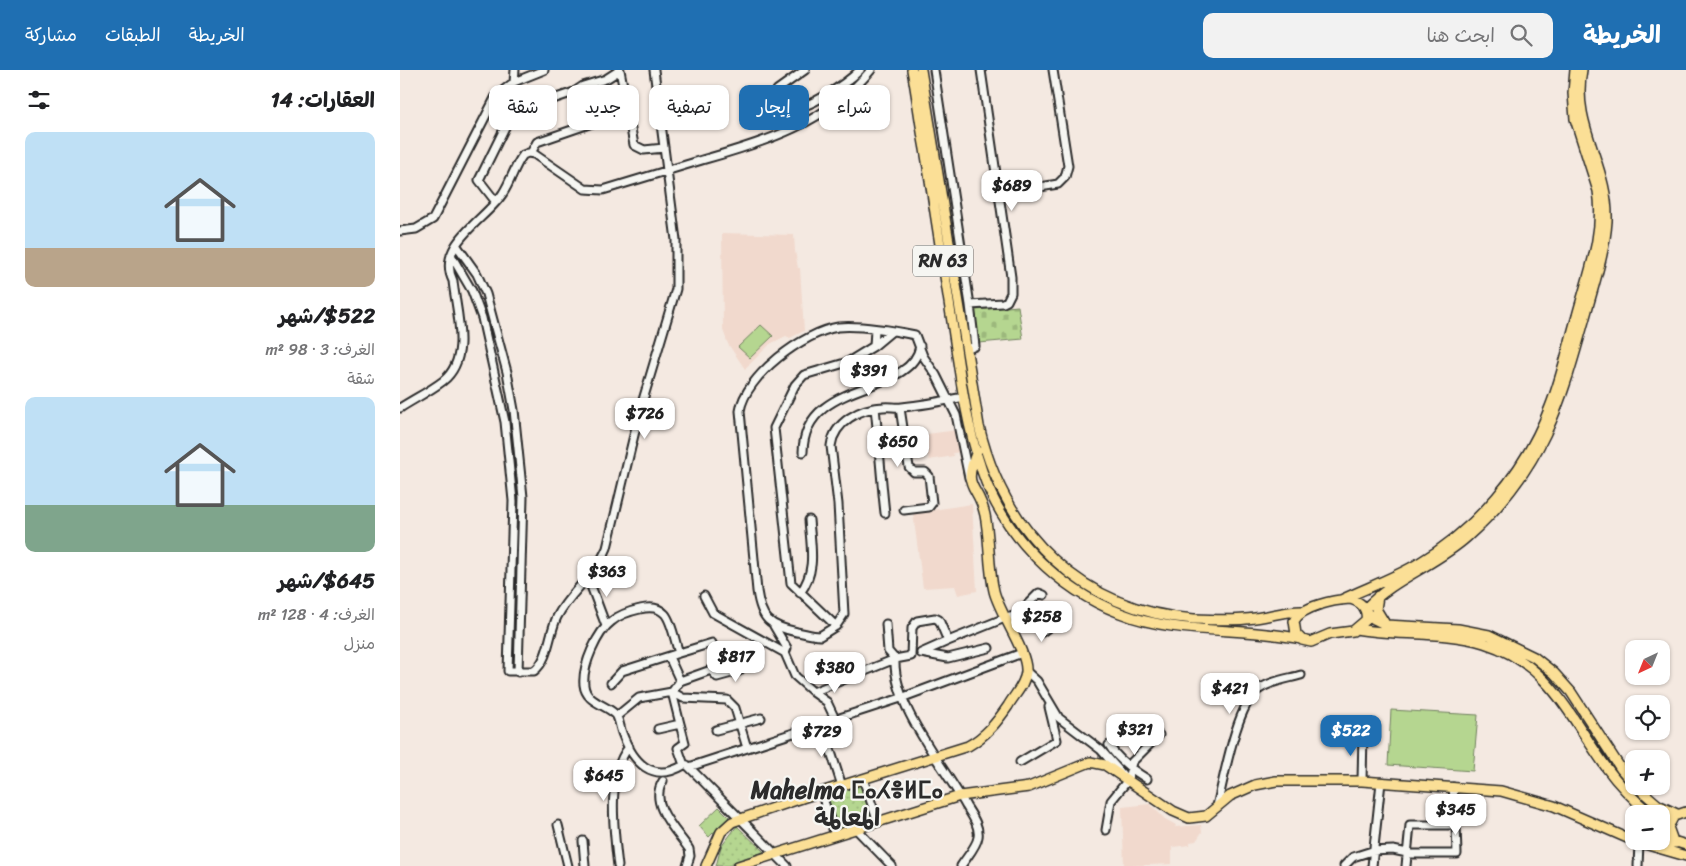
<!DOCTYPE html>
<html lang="ar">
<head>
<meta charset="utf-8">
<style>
  :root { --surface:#fff; --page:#f2f2f2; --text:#202124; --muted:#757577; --accent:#1f6fb2 }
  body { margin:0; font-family:Sriracha,"Playpen Sans Arabic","Noto Sans Tifinagh",sans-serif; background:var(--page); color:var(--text); direction:rtl; height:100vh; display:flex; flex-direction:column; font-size:19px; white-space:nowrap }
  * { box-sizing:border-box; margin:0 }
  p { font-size:16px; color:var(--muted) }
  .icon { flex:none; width:28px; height:28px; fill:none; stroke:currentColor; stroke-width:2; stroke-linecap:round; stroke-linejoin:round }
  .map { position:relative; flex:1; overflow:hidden; direction:ltr }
  .side { display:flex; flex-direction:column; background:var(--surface); width:400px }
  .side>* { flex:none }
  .banner { position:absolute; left:15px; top:15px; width:475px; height:45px; direction:rtl; display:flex; gap:10px }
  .needle { width:32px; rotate:223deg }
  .controls { position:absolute; left:1225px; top:570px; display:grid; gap:10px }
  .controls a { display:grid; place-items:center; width:45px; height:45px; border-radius:10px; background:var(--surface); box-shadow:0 1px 4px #0004; font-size:25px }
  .price { position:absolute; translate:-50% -42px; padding:0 11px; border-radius:10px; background:#fff; color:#222; font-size:16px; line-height:32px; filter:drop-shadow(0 1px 2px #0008) }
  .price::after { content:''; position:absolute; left:50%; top:30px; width:15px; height:11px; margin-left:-8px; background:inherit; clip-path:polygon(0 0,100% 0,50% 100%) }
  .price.current { background:var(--accent); color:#fff }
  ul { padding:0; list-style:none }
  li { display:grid; align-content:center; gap:10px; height:265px; padding:0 25px }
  li span { display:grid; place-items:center; height:155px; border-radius:10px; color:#555 }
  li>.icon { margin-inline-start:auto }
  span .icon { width:90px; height:90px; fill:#fffc; stroke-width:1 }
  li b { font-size:21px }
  h2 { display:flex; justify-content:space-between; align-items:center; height:60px; padding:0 25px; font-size:21px }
  .chip { padding:0 18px; border-radius:10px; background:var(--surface); box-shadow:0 1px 4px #0004; font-size:18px; line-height:45px }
  .chip.current { background:var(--accent); color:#fff }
  header { display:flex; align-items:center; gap:30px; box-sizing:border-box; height:70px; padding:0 25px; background:var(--accent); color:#fff }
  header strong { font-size:24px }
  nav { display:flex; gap:28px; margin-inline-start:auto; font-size:18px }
  .search { width:350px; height:45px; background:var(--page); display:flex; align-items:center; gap:12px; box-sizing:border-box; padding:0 18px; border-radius:10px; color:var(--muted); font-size:19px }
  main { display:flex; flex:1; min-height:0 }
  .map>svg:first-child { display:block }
  .built { fill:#f1d9cd }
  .cemetery { fill:url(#cemetery-stones); stroke:#70805e }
  .park { fill:url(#park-dots); stroke:#70805e }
  .pitch { fill:#b5d690; stroke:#70805e }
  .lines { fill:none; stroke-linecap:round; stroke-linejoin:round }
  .minor-casing { stroke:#2b2b2b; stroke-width:11 }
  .major-casing { stroke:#2b2b2b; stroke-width:12 }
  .minor { stroke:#f6f6f2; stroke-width:7 }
  .major { stroke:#fbdf96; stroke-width:9 }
  .labels { text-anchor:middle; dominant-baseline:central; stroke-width:4.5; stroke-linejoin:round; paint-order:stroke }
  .shield { fill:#f6f6f2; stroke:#686867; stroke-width:1 }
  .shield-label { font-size:18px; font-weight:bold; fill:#2b2b2b }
  .district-label { font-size:24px; font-weight:bold; fill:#2b2b2b; stroke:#f6f6f2 }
</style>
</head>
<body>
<header>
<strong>الخريطة</strong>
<div class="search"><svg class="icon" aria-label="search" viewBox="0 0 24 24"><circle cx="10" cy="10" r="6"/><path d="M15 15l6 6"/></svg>ابحث هنا</div>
<nav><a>الخريطة</a><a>الطبقات</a><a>مشاركة</a></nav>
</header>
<main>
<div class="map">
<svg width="1286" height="796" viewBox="0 0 1286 796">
  <defs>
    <pattern id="cemetery-stones" width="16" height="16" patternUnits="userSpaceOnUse" patternTransform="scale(1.25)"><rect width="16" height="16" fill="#b5d690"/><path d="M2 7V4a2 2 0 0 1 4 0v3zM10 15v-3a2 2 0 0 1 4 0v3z" fill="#9cb87c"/></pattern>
    <pattern id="park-dots" width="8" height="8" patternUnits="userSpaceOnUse" patternTransform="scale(1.25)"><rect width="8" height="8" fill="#b5d690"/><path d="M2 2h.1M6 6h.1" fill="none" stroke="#9cb87c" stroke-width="1.8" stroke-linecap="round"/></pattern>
  </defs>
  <rect width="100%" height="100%" fill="#f4e9e1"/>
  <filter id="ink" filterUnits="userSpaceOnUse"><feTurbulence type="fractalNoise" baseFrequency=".02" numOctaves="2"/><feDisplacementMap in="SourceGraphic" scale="10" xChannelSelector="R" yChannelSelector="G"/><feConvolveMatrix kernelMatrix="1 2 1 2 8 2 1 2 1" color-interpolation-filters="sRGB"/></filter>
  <g filter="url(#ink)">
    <path class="built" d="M322,163L394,165L395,181L398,198H400L404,261L390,268L386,266L370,274L345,299L328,274L323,260Z
      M558,360L561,382L553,383L554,386L529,390L528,385L522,386L519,365Z
      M572,434L577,521L558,525L555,516L523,518L513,443Z
      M750,734L765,749L776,755L775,757L801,755L802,762L796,771L790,772V775L772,777V794L724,796L722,737Z"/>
    <path class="cemetery" d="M618,236L623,269L579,273L575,240Z"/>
    <path class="park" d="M461,712L472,747L436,759L425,723Z
      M337,756L364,782L328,796H316L321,777Z"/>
    <path class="pitch" d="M361,255L373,266L350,288L338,277Z
      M991,640L1078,645L1073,701L988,695Z
      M319,737L329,747L309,767L299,756Z"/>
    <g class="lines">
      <defs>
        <path id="minor" d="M405,0L377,20V27L387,39C405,42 447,13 460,0
          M534,0L570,235L575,276L566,280
          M114,12L115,0
          M131,83L137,72L227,41
          M598,124L658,114L665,107L668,96L653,0
          M96,132L79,110L112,43L174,22L183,16L206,9L220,0L234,75L244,80L264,78
          M0,161L16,159L33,149L96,26L114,12L144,0
          M57,176L77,204L86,224L107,302L114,340L123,427L118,602
          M51,185L72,221L82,248L105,352L113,431L108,601H134C149,590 149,563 157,547C170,521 196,505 207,478L240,340L276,219V170L254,0
          M570,235L603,233L607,231L611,223V207L581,0
          M475,260L474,276L492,261
          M564,327C544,331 523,335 502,337C496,338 489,336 483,337C460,338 434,352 431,376L438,434L444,544L436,556L420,566C412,566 404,563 397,562C369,556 361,549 357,521L340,341C345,306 404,262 438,257C458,255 495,261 515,265L523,286L536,305L556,345L569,408
          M0,338C14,329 30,321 43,311C72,288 56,242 53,211C35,174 87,149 103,123C111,111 114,97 123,85L128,83L134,84L185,119L203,120C236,110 269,100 302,90C366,72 427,53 471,0
          M475,338C479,373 481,408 485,443
          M500,338L509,397L514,402H525L529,406L532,433L529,437L504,440
          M403,382C404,307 511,327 520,276
          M188,508L206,556
          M400,523C417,501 411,477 409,450
          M304,526L313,543L385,583L395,606L413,622L495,589L511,586L512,558L517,551L535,548L539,550L548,571L605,548L620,545L623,539L639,523L644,525
          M620,545L627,547L642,562L661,548
          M486,554L488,581L495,589C493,637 543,694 566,736C571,744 580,756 578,767C577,776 566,788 561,796
          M374,556L387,578L385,583
          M436,556L391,513L374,358L395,315L404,305L448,292L474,276
          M279,583L312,573
          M521,583L548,588L589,578
          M521,583L548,571
          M626,601L637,611L659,648L701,680L723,705
          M280,611L311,600L317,607L339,601L341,598L337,587
          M211,613L222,601L279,583C275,572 272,552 265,544C258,536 248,537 240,539C231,541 219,545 212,551C197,562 182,596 184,615C186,633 206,634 216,645C219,649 220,658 222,663C233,692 252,714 284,695L278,678L285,673L280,654
          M413,622L427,632L435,649
          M217,646L239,628L272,622L283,628L327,630L335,638L347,678
          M422,654L442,716
          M258,659L280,654L272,622L280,611L269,587
          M316,660L361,648
          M709,675C717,689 734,701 747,709
          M620,692L657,670L649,637
          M287,695L387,796
          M289,697L501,628L622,583
          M463,709L478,752
          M263,711C248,734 276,760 289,779L290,786L287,796
          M962,711L963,663
          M421,722L435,765
          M817,736C824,709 836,636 858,620C870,611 887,609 901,605
          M158,755L168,796
          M455,758L492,796
          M706,760L711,731L728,710L732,692L759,665
          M183,771L185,796
          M218,796C214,762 206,704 229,677
          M944,796L953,787L972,781L993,780L1012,784H1057L1056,755
          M972,796L981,712
          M1006,796L1010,755H1056L1053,717
          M1238,796L1239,773"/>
        <path id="major" d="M512,0C517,26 520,53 525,79C534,134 542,189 551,245C559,297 565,351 582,401C603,465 658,519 720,543C778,566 841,556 901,569
          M521,0L579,356C604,463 682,541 794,549C814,550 836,551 855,548C872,546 887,540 904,541
          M978,526L976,539L984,552
          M950,529C961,532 968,538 966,550L953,561L930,564L911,572L902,570L896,564L894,551C902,536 934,530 950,529Z
          M941,530C966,518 992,509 1016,495C1077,459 1125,403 1150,337C1162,307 1168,276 1177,246C1188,205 1205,163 1198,121L1175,49L1173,23L1175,0
          M965,539C994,508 1036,495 1067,467C1143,399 1161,334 1187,240C1195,211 1205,181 1207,151C1209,95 1171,56 1182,0
          M966,542L974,549L986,555L1058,559L1089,565L1134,587L1154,603L1171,622L1221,699L1234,714
          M956,559C998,566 1044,561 1084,573C1149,593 1170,647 1206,697C1219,715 1234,730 1251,744
          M1236,716L1258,735L1277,744
          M1286,742L1274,746L1268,757L1273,771L1286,775
          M1234,771L1286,786
          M1249,773H1276
          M306,796L321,762L332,752L402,728L568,676C586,666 597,652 608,636C614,625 625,615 626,602C628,582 599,543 594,521C588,496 590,470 585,445C578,412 561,421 577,381
          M338,796L560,726L629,717L690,692L705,695L773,741L789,748L806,746L830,726L855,715L876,711H962L1101,721L1154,736L1234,771"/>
      </defs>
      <use href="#minor" class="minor-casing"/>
      <use href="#major" class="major-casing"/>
      <use href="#minor" class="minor"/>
      <use href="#major" class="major"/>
    </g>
  </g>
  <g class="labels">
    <rect class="shield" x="513" y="175.5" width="60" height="31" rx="4"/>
    <g class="shield-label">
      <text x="543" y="191">RN 63</text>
    </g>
    <g class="district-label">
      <text x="447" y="720">Mahelma ⵎⴰⵃⴻⵍⵎⴰ<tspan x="447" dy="28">المعالمة</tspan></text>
    </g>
  </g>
</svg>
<div class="controls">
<a><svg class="needle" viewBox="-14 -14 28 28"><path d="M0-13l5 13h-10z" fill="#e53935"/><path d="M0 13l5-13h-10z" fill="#757577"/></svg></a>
<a><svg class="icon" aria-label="locate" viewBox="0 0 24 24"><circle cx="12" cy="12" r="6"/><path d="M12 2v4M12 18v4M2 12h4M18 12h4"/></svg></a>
<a>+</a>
<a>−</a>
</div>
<b class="price" style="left:612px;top:142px">$689</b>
<b class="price" style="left:469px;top:327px">$391</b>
<b class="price" style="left:245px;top:370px">$726</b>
<b class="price" style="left:498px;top:398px">$650</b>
<b class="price" style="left:207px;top:528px">$363</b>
<b class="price" style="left:642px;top:573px">$258</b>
<b class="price" style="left:336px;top:613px">$817</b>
<b class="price" style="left:435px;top:624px">$380</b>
<b class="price" style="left:830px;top:645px">$421</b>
<b class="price" style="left:735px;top:686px">$321</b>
<b class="price current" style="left:951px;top:687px">$522</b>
<b class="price" style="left:422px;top:688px">$729</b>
<b class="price" style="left:204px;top:732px">$645</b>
<b class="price" style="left:1056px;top:766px">$345</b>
<div class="banner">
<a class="chip">شراء</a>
<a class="chip current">إيجار</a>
<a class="chip">تصفية</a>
<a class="chip">جديد</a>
<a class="chip">شقة</a>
</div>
</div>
<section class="side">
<h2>العقارات: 14<svg class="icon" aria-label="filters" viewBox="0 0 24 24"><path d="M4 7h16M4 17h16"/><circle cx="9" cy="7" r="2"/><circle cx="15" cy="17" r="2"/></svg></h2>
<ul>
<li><span style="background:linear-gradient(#bfe0f5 75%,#b9a48a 0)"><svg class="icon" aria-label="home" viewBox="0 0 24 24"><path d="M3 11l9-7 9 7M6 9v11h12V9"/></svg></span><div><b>$522/شهر</b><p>الغرف: 3 · 98 m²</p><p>شقة</p></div></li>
<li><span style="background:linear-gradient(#bfe0f5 70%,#7fa58c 0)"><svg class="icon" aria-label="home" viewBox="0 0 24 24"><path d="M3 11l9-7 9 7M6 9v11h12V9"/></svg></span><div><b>$645/شهر</b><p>الغرف: 4 · 128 m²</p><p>منزل</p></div></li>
</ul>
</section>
</main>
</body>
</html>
